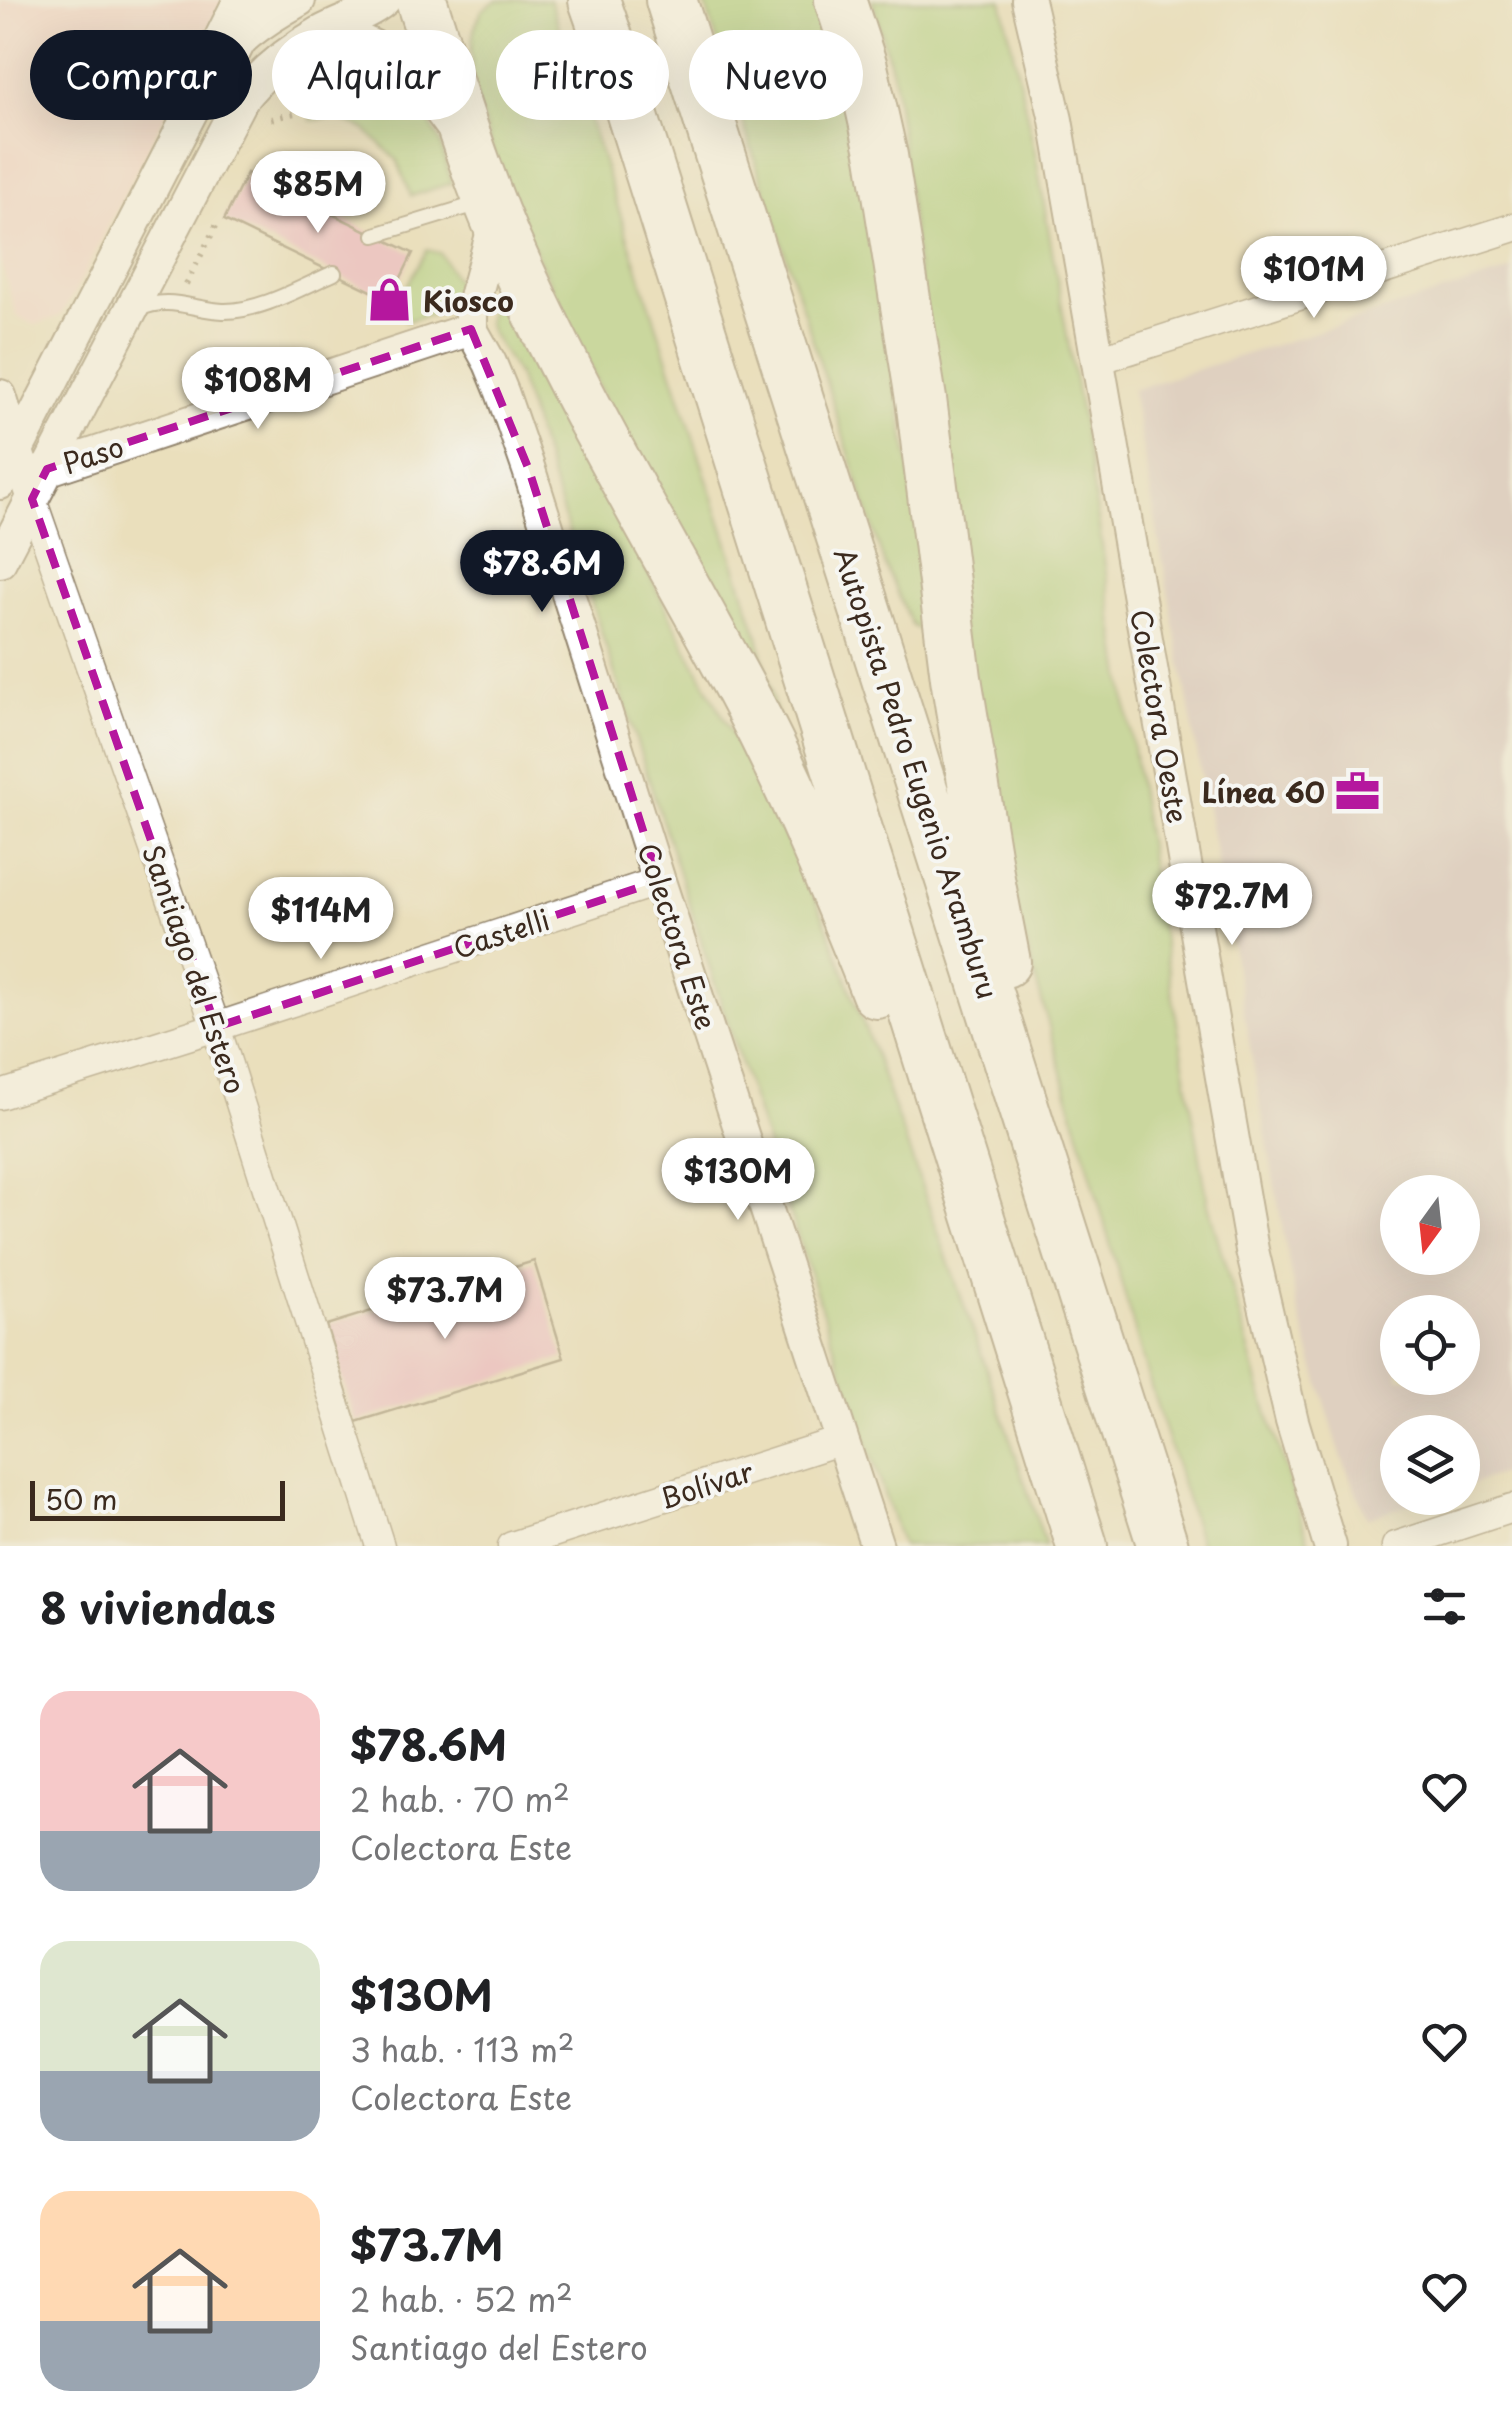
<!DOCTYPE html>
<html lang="es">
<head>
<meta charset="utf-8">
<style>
  :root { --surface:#fff; --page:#f6f6f6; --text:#202124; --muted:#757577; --accent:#111827 }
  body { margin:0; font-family:"Playpen Sans",sans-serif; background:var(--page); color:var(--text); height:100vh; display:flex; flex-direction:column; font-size:38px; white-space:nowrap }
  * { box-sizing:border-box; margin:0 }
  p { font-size:32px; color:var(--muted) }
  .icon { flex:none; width:55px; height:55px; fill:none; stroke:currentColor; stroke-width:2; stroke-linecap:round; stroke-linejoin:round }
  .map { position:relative; height:1546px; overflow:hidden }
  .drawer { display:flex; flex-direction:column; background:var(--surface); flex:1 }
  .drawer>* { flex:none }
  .top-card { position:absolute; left:30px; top:30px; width:1000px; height:90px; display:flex; gap:20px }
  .needle { width:65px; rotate:195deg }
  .tools { position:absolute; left:1380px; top:1175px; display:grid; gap:20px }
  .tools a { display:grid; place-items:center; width:100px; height:100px; border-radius:50%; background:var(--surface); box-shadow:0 10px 40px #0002; font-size:50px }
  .scale { position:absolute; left:30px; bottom:25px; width:255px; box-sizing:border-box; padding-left:10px; border:5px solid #3b2a1e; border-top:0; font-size:28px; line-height:35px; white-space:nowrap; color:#3b2a1e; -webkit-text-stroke:8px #f6f6f2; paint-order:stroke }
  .price { position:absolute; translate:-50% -85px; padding:0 22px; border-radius:35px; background:#fff; color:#222; font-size:32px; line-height:65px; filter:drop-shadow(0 2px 5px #0008) }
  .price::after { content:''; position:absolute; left:50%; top:60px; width:30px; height:22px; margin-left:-15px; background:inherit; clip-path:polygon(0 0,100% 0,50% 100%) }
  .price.active { background:var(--accent); color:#fff }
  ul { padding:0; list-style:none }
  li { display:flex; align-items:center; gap:30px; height:250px; padding:0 40px }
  li span { display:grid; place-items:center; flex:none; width:280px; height:200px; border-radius:30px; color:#555 }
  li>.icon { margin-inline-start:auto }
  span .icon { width:120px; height:120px; fill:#fffc; stroke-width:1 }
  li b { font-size:42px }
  h2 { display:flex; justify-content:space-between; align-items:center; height:120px; padding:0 40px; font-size:42px }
  .pill { padding:0 35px; border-radius:45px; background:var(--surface); box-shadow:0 10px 40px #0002; font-size:35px; line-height:90px }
  .pill.active { background:var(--accent); color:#fff }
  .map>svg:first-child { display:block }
  .built { fill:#f7d0cf }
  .industrial { fill:#d2bec5; fill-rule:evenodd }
  .green { fill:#a5cf7a; stroke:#707c4c; stroke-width:2.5 }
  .building { fill:#efacc7 }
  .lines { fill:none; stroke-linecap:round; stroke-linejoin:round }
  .service-casing { stroke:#92846d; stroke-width:18 }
  .minor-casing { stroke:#92846d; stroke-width:31 }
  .tertiary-casing { stroke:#92846d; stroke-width:36 }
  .motorway-casing { stroke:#92846d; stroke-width:54 }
  .path { stroke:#92846d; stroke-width:6; stroke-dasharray:2.5 8; stroke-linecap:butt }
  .service { stroke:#fff; stroke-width:14 }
  .minor { stroke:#fff; stroke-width:28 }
  .tertiary { stroke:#fff; stroke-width:32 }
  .motorway { stroke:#fff; stroke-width:50 }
  .marked { fill:none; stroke:#b5179e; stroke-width:8; stroke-dasharray:20 12; stroke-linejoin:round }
  .labels { text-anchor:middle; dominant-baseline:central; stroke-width:8; stroke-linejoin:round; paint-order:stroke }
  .poi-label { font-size:28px; font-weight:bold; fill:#3b2a1e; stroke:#f6f6f2; text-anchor:start }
  .street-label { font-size:28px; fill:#3b2a1e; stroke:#f6f6f2 }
</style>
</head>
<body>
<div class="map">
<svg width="1512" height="1546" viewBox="0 0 1512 1546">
  <rect width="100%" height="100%" fill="#f6f6f2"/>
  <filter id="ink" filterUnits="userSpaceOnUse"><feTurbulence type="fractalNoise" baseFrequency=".01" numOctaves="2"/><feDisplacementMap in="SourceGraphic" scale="20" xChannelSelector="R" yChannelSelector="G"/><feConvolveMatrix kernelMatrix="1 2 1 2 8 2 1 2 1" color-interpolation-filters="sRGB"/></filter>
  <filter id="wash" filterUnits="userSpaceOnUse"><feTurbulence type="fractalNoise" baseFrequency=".0048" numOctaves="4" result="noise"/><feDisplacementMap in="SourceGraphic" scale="40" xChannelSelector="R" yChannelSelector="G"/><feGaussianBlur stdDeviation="2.25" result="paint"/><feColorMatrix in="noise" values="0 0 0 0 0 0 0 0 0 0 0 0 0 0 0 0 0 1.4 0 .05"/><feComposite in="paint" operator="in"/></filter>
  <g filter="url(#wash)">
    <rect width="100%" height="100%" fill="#eadfbc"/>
    <path class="built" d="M0,0H223L76,290L60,316L35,325L17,316L0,259Z"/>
    <path class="industrial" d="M1512,270V1471L1463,1487L1462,1432H1398V1498H1429L1367,1518L1341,1456L1296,1304L1132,390ZM1398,1192H1462V1258H1398ZM1398,1312H1462V1378H1398Z"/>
    <path class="green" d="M497,0H550L758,635L783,745L658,513L502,181L473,87L471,50L474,29L482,10Z
      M704,0H823L842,49L934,618L922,631L912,626L885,566Z
      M872,0H1002L1036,158L1090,467L1154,886L1208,1204L1259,1386L1310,1546H1201L1147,1374L1013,899L967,681L894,79Z
      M352,61L385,74L421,108L439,139L452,183L411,196L397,160L365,129L335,118L311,120L307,88L320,66Z
      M427,250L440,253L462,292V300L453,309L406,321L398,301Z
      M501,261L580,438L687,649L771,806L823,916L874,1052L987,1370L1046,1546H902C768,1158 646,766 518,376L490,331L487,321Z"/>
    <g id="blocks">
      <path class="building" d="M247,173L413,253L390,300L224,220Z
        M534,1261L564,1358L356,1422L326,1325Z"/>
    </g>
  </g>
  <g filter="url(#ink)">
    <use href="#blocks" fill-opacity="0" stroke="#92846d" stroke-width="2.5"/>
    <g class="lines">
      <defs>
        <path id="service" d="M375,235L480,203
          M139,309C169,295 193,310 223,311C259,312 302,287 334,273"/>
        <path id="minor" d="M1098,360L1512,228
          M27,485L216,1027L380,1546
          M0,1095L216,1027L659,881
          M512,1546L842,1440
          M1396,1546L1512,1508"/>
        <path id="tertiary" d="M1028,0L1056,120L1252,1250L1292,1421L1330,1546
          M320,33C335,36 352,38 366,43C403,58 427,93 450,124
          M496,220L471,312V329L490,363L502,392L529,470L659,881L877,1546
          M0,396L25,477L471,329
          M0,483L209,77C231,42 263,20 299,0
          M0,561L240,101C261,74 290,50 320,33C341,21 365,16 384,0"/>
        <path id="motorway" d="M421,0C450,89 476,178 515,263C583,414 670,556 748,703C797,797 838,895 877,993
          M594,0L616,63L1082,1546
          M671,0L1163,1546
          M840,0L862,67L882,156L921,399L956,678L989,879L1005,962
          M221,58L250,0"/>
      </defs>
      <use href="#service" class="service-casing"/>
      <use href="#minor" class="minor-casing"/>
      <use href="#tertiary" class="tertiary-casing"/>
      <use href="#motorway" class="motorway-casing"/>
      <path class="path" d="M271,119L315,108
        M186,284L217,224"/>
      <use href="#service" class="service"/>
      <use href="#minor" class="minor"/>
      <use href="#tertiary" class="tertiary"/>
      <use href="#motorway" class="motorway"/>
    </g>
  </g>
  <path d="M0 0H1512V1546H0ZM471,329L529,470L659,881L216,1027L32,499L47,469Z" fill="#eadfbc" fill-opacity=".55" fill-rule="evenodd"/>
  <path class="marked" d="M471,329L529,470L659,881L216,1027L32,499L47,469Z"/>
  <defs>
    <symbol id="shop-bare" viewBox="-9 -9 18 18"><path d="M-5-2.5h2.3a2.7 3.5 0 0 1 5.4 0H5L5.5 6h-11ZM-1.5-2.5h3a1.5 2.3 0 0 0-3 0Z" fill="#b5179e" stroke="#f6f6f2" stroke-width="2.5" paint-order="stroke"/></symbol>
    <symbol id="office-bare" viewBox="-9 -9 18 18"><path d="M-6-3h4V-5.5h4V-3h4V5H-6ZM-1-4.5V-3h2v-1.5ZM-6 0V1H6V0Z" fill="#b5179e" stroke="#f6f6f2" stroke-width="2.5" paint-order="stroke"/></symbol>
  </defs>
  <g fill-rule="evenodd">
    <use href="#shop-bare" x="358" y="268" width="63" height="63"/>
    <use href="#office-bare" x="1326" y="760" width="63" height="63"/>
  </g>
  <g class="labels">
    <g class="poi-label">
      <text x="423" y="300">Kiosco</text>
      <text x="1325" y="791" text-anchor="end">Línea 60</text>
    </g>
    <g class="street-label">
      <text transform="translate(93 454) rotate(-18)">Paso</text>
      <text transform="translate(1160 716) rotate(80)">Colectora Oeste</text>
      <text transform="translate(917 773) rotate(72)">Autopista Pedro Eugenio Aramburu</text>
      <text transform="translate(501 933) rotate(-18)">Castelli</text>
      <text transform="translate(678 936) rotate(72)">Colectora Este</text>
      <text transform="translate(195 969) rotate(71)">Santiago del Estero</text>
      <text transform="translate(706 1484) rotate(-18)">Bolívar</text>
    </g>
  </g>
</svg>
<div class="tools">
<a><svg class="needle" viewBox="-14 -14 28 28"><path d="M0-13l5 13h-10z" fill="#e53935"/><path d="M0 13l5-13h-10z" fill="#757577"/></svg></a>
<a><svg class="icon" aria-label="locate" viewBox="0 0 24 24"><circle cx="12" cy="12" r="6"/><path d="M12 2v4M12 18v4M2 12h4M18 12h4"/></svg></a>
<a><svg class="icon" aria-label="layers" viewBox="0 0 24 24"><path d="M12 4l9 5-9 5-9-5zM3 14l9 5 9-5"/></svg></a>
</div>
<div class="scale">50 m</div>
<b class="price" style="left:318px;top:236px">$85M</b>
<b class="price" style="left:1314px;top:321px">$101M</b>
<b class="price" style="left:258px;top:432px">$108M</b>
<b class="price active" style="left:542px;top:615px">$78.6M</b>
<b class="price" style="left:1232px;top:948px">$72.7M</b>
<b class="price" style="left:321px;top:962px">$114M</b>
<b class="price" style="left:738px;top:1223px">$130M</b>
<b class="price" style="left:445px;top:1342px">$73.7M</b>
<div class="top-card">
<a class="pill active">Comprar</a>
<a class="pill">Alquilar</a>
<a class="pill">Filtros</a>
<a class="pill">Nuevo</a>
</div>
</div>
<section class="drawer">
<h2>8 viviendas<svg class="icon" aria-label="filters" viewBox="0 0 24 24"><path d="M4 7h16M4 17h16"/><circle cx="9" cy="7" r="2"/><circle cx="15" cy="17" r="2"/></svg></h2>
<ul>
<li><span style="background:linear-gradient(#f6c9c9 70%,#9aa5b1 0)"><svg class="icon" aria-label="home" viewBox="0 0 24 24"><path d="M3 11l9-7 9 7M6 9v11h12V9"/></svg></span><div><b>$78.6M</b><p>2 hab. · 70 m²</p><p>Colectora Este</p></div><svg class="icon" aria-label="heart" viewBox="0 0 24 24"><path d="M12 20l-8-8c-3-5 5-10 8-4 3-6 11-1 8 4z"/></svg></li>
<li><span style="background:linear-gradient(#dfe7d0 65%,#9aa5b1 0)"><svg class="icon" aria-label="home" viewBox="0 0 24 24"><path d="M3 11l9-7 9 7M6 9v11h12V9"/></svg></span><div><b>$130M</b><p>3 hab. · 113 m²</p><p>Colectora Este</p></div><svg class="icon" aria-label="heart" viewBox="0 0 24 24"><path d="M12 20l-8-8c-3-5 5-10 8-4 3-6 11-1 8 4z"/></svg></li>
<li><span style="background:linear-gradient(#ffd9b3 65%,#9aa5b1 0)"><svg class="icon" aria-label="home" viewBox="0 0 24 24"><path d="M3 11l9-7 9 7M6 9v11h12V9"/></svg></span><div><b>$73.7M</b><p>2 hab. · 52 m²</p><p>Santiago del Estero</p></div><svg class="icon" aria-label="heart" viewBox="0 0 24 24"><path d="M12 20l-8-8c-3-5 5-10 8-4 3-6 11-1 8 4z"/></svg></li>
</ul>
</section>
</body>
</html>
